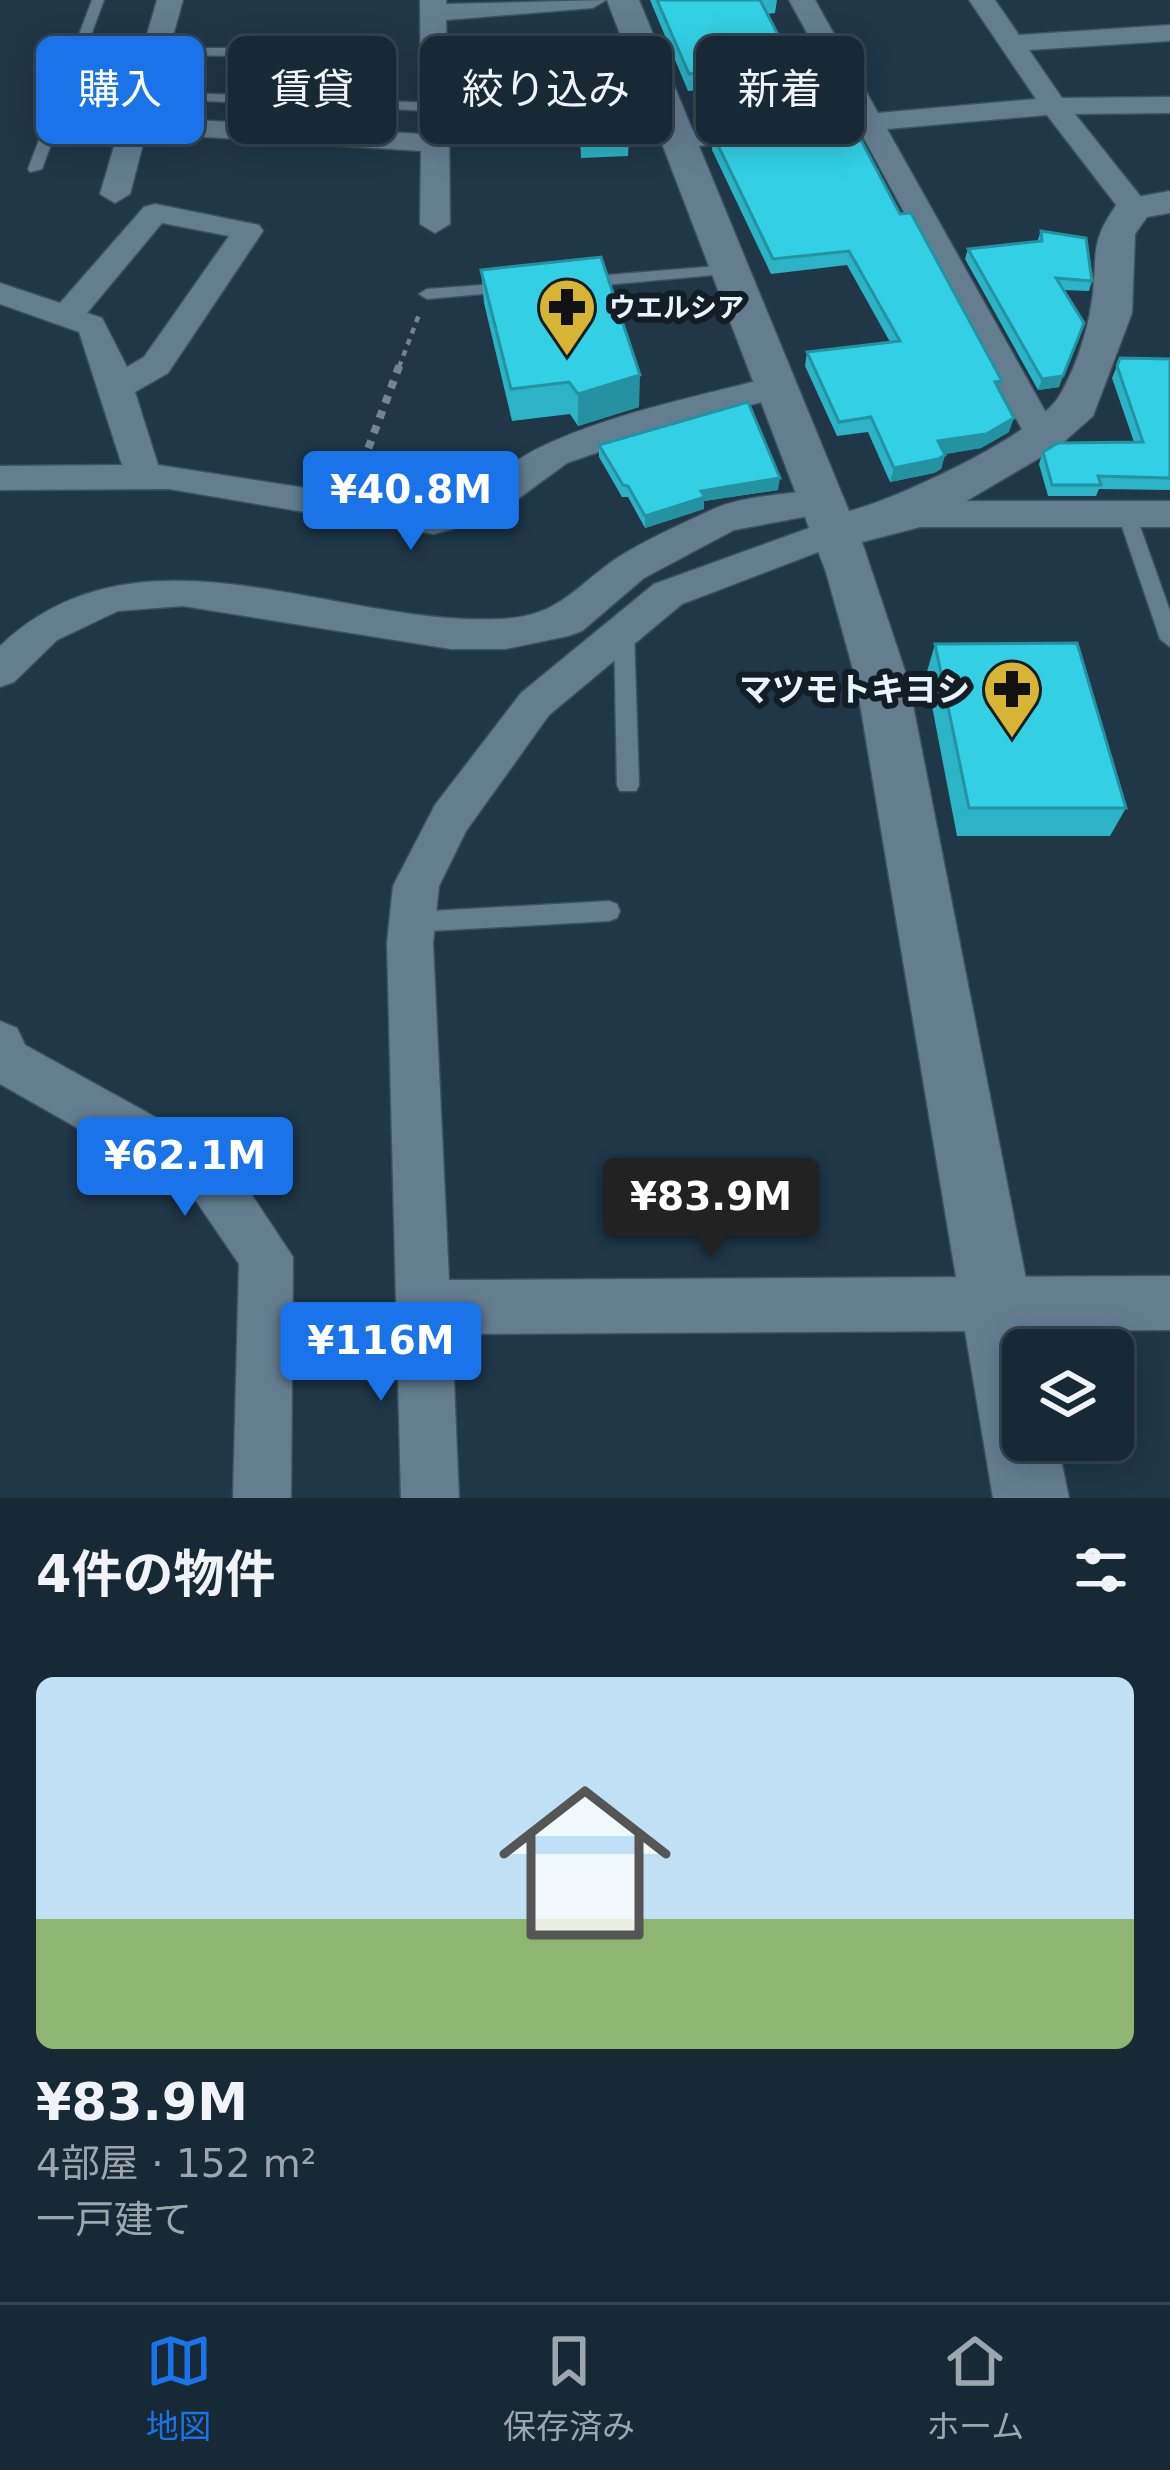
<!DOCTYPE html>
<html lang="ja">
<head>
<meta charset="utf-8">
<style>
  :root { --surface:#172935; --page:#243541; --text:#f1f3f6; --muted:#9ea6ad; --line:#364550; --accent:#1a73e8 }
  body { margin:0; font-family:"DejaVu Sans","Noto Sans JP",sans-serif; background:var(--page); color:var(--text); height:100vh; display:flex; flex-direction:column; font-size:45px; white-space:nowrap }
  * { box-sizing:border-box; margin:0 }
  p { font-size:39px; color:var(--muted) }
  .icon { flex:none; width:66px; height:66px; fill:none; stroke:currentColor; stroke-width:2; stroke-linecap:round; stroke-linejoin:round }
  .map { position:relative; height:1498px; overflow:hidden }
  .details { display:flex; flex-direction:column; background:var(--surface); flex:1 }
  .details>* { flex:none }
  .hud { position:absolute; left:36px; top:36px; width:1098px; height:108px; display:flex; gap:24px }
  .tools { position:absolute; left:1002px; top:1329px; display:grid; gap:24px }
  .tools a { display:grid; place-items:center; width:132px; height:132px; border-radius:18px; background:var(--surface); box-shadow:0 6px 30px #0003,0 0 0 3px var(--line); font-size:60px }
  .price { position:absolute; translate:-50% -102px; padding:0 27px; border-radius:12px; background:var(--accent); color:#fff; font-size:39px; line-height:78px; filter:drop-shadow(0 3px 6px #0008) }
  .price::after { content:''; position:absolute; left:50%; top:72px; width:36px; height:27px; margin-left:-18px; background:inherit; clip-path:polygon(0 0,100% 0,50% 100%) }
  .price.on { background:#222; color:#fff }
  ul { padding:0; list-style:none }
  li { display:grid; align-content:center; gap:24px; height:636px; padding:0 36px }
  li span { display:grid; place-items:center; height:372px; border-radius:18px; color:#555 }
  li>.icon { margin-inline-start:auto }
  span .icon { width:216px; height:216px; fill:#fffc; stroke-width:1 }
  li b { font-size:51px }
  h2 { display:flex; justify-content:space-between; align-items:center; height:144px; padding:0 36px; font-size:51px }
  .pill { padding:0 42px; border-radius:18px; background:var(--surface); box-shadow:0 6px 30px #0003,0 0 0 3px var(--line); font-size:42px; line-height:108px }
  .pill.on { background:var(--accent); color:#fff }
  .menu { display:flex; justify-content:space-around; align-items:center; height:168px; border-top:3px solid var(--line); background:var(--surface); font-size:33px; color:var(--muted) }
  .menu a { display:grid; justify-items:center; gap:6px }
  .menu .on { color:var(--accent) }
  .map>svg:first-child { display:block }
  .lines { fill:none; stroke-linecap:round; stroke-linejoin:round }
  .service-casing { stroke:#3c525f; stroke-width:3 }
  .minor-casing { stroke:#3c525f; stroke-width:3 }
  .tertiary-casing { stroke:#3c525f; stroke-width:3 }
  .path-far1 { stroke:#728592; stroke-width:4.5; stroke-dasharray:6 6; stroke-linecap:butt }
  .path { stroke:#728592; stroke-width:8; stroke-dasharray:8 8; stroke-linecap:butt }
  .service { fill:#647e90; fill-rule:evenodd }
  .minor { fill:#647e90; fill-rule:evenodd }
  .tertiary { fill:#647e90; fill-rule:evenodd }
  .wall { fill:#2cb3c5 }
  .shaded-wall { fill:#2492a0 }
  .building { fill:#33d0e5; stroke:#2492a0; stroke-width:3 }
  .labels { text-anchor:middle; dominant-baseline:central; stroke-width:12; stroke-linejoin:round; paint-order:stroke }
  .far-poi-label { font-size:27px; font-weight:bold; fill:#e9f5fd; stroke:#131d24; text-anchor:start }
  .poi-label { font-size:33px; font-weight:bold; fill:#e9f5fd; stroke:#131d24; text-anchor:end }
</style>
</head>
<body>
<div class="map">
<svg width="1170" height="1498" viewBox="0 0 1170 1498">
  <rect width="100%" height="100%" fill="#1f3747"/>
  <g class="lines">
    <defs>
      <path id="service" d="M92,0H104L42,169L30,172L28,169Z
        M148,48H250L257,52L250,56L153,55L146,51Z
        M142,91L433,103L440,107L433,111L137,98L135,95Z
        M730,265L738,270L736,273L583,287L575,282L583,277Z
        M510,283L518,288L516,291L427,299L419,294L427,289Z
        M1127,509L1136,515L1170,611V647L1160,639L1118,515Z
        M624,624L634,631L639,785L636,791H620L617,785L614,631Z
        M609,901L617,904L620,911L617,918L609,921L413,932L405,929L402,922L405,915L413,912Z"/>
      <path id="minor" d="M157,0H183L150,117L421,134L420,0H446V4L606,0L593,8L446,20L448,106L673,118L683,120V131L767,123L781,131L767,139L679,148L669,146V134L449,123L450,224L435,233L420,224L421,151L146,133L130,194L115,203L100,194Z
        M789,0H815L878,113L1036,99L969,0H995L1019,35L1170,25V41L1029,50L1062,98L1170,97V113L1075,114L1145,202L1149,208L1145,214H1123L1047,115L887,129L1059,436L1054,444H1030L860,131L837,130L833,124L852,115Z
        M155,204L259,225L263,231L168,373L135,392L158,465L434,508C479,496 504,463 545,445C617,412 700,396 776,376L793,387L788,395L676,425L567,463L492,518L434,534L169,489L0,490V466L122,465L79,332L0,304V283L60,303L144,207ZM162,223L229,236L144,357L127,367L102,318L87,313Z
        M823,489L836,493L841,502L836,511L734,530L644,578L582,631L568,636L505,649H451L183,606L118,611L57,640L14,682L0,687V646C140,513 333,626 499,619C559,617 573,588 617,558C645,540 677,526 707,512C740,495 786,495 823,489Z
        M907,501H1170V527H907L894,523L889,514L894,505Z
        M834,519L847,523L853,532L847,541L682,604L549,715L466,831L439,886L433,943L449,1280L1170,1276V1330L452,1334L459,1498H401L387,943L393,886L435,805L521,693L654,584Z
        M0,1021L17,1028L25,1045L226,1156L293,1257L291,1498H233L239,1264L190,1192L0,1084Z"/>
      <path id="tertiary" d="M607,0H639L849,511C895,500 1032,436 1058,398C1072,377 1086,336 1090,312C1101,258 1084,248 1120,200L1170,191V213L1147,217L1135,234L1132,313L1093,416L1058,447L924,526L862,542L908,680L1040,1350H1023V1440H1057L1069,1498H993L856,680L826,572Z"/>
    </defs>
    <use href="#service" class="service-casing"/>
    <use href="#minor" class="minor-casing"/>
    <use href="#tertiary" class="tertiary-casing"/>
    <path class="path-far1" d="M399,367L420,312"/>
    <path class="path" d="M357,478L400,364"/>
    <use href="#service" class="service"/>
    <use href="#minor" class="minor"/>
    <use href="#tertiary" class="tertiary"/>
  </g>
  <path class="wall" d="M650,0H777L775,13L767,14L787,52L846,94L843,112L711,124L699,90L688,91Z
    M575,82L622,94L621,111L576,108Z
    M579,117L629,139L628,156L581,158Z
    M713,135L900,214L999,391L1009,432L981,448L945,454L941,469L934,473L890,482L868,432L837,436L805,366L807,352L890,342L847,265L771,274L712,150Z
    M1041,231L1092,281L1089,291L1063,290L1059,387L1038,390L965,259L968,249L1037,242Z
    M481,270L639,407L578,426L570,414L512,421L484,303Z
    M1120,358L1170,359V490L1099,489L1096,496H1048L1039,464L1043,452L1134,442L1112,378Z
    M599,445L778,490L704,501V509L645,528L628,497H622L599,457Z
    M935,644L1126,808L1110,836H957L926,675Z"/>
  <path class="shaded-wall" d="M1084,323L1059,387L1038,390L1042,379Z
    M640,375L639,407L578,426V394Z
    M1014,418L1009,432L981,448L934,456L938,441Z
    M945,455L941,469L934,473L890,482L894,468Z
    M780,478L778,490L704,501V509L645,528V516L701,491Z"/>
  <path class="building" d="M657,0H760L787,52L823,49L846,94L712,106L700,73L689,74Z
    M619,78L622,94L576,91L575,82Z
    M579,117L626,119L629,139L581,141Z
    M852,123L900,214L911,213L1002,381L995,382L1014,418L986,434L938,441L945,455L938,459L894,468L871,417L839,422L807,352L900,341L849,251L773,259L713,135Z
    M1041,231L1086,238L1092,281L1056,278L1084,323L1063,376L1042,379L968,249L1042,241Z
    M601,257L640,375L578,394L569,382L511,389L481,270Z
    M1120,358L1170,359V478L1098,476L1101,485H1052L1043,452L1058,443L1143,442L1117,366Z
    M748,402L780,478L701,491L705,497L645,516L628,486L623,485L599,445Z
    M1077,643L1126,808H969L935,644Z"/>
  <defs>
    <symbol id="pharmacy-pin" viewBox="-11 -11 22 30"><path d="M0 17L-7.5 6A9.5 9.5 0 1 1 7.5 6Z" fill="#d7b434" stroke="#131d24"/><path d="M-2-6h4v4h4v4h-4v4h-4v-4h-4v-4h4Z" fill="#111"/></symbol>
  </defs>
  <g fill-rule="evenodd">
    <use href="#pharmacy-pin" x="534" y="274" width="66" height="90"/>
    <use href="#pharmacy-pin" x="979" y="656" width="66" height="90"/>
  </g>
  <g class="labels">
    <g class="far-poi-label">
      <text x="609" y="307">ウエルシア</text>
    </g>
    <g class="poi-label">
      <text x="970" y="689">マツモトキヨシ</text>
    </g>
  </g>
</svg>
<div class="tools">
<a><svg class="icon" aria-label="layers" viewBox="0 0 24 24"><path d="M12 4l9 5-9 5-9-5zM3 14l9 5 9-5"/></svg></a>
</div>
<b class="price" style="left:411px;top:553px">¥40.8M</b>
<b class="price" style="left:185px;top:1219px">¥62.1M</b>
<b class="price on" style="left:711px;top:1260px">¥83.9M</b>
<b class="price" style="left:381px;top:1404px">¥116M</b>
<div class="hud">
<a class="pill on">購入</a>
<a class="pill">賃貸</a>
<a class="pill">絞り込み</a>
<a class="pill">新着</a>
</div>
</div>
<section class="details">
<h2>4件の物件<svg class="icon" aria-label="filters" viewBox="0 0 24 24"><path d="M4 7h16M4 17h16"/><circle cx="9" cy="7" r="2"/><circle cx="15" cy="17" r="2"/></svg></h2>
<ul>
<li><span style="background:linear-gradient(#bfe0f5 65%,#8fb573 0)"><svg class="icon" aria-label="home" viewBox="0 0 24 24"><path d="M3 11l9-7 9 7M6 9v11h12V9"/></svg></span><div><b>¥83.9M</b><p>4部屋 · 152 m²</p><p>一戸建て</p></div></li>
</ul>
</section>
<nav class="menu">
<a class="on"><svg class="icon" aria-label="map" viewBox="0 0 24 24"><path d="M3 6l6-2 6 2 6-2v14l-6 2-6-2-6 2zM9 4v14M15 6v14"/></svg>地図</a>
<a><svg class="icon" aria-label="saved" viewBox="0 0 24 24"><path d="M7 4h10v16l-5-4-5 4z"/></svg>保存済み</a>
<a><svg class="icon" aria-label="home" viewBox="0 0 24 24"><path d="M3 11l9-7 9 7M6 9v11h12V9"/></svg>ホーム</a>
</nav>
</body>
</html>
